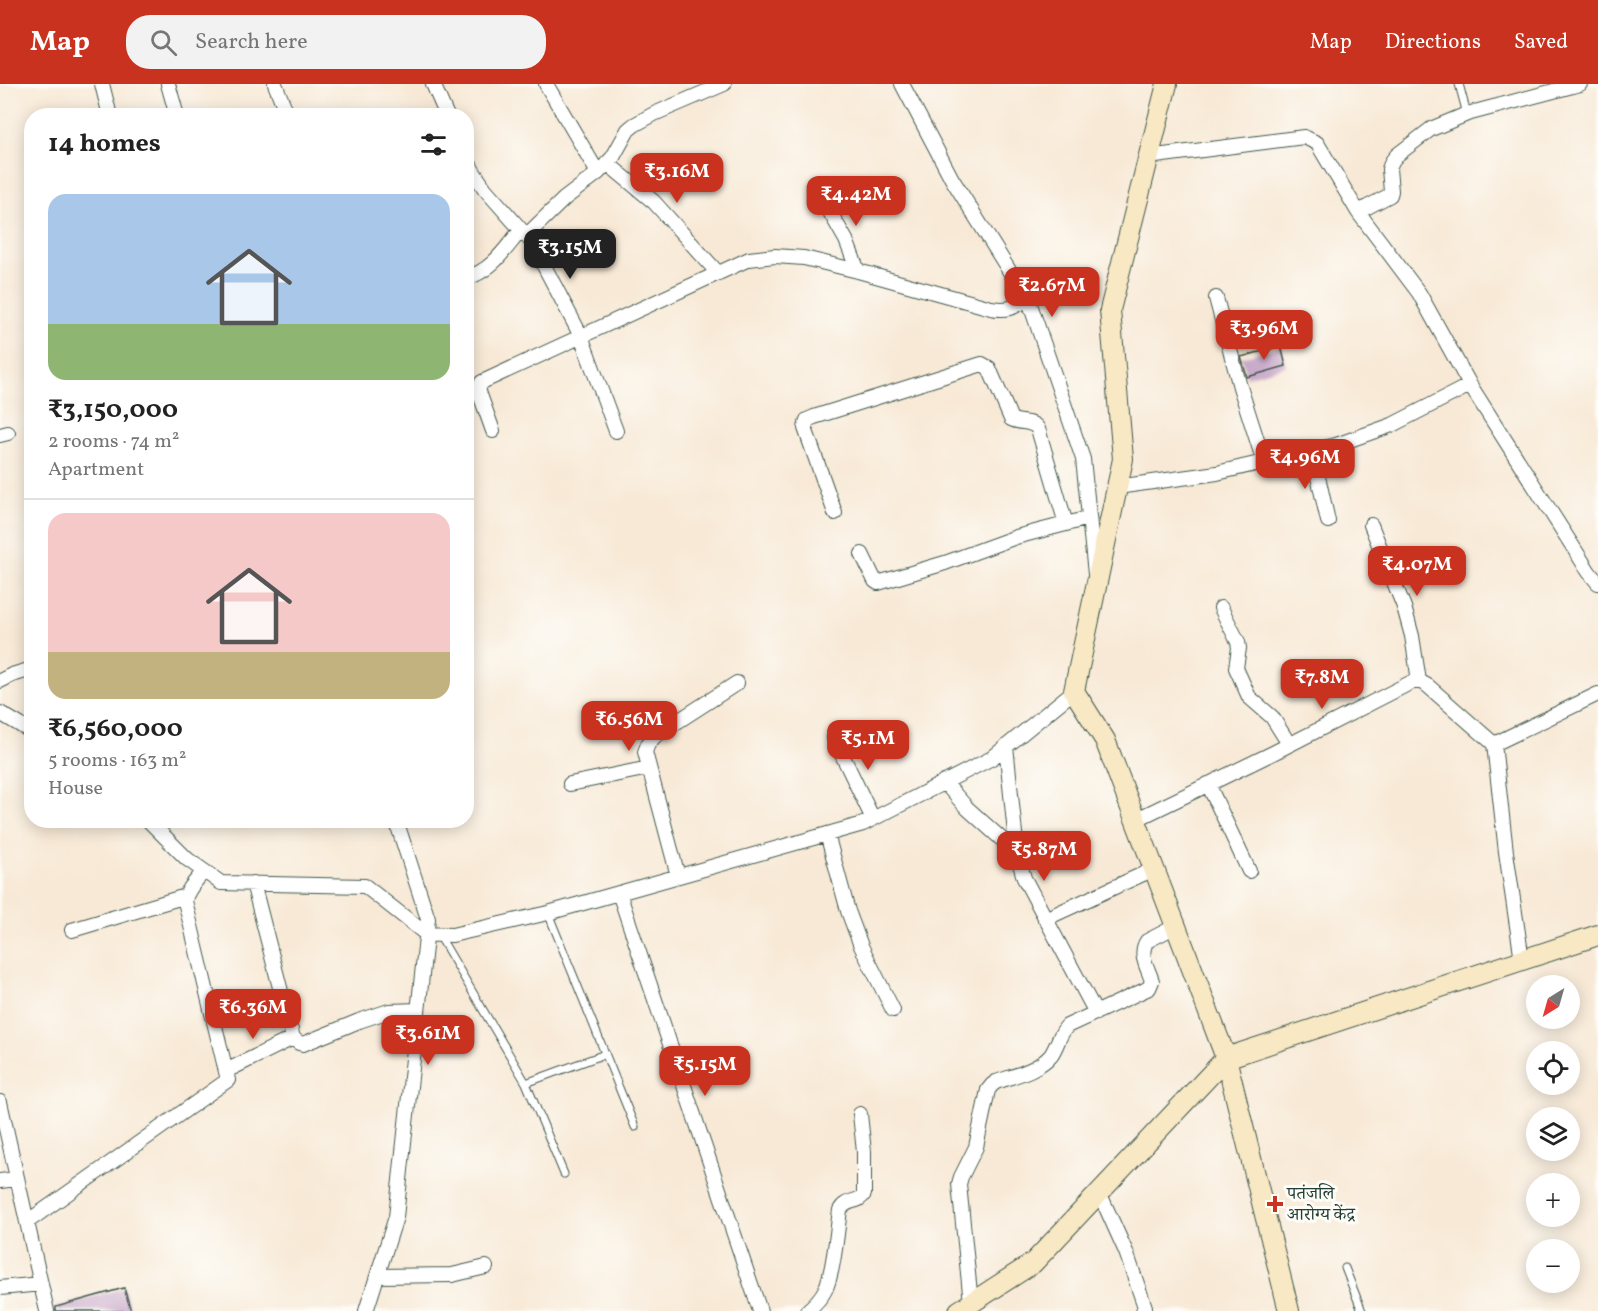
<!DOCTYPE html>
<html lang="en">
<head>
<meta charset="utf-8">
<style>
  :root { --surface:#fff; --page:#f2f2f2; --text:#222; --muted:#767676; --line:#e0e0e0; --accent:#c8321e }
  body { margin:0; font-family:Vollkorn,"Noto Serif Devanagari",serif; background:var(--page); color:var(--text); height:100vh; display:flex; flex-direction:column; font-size:22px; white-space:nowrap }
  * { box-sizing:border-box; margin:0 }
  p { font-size:20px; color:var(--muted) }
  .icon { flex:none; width:33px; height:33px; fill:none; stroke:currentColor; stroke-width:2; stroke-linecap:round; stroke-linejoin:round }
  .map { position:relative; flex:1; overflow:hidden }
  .details { position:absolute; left:24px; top:24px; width:450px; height:720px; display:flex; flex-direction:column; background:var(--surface); border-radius:24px; box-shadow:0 3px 15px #0003 }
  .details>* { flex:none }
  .needle { width:39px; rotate:217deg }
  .buttons { position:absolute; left:1526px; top:891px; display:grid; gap:12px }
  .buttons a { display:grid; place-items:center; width:54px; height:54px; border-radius:50%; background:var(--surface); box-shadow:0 3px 15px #0003; font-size:30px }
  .price { position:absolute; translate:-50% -51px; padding:0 14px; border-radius:12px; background:var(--accent); color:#fff; font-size:20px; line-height:39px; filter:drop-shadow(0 2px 3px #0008) }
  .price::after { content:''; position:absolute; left:50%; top:36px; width:18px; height:14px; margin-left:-9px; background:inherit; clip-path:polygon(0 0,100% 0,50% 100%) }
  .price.selected { background:#222; color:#fff }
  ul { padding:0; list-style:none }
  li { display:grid; align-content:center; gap:12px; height:318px; padding:0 24px }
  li+li { border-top:2px solid var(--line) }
  li span { display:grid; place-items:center; height:186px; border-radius:18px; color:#555 }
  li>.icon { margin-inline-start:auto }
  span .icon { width:108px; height:108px; fill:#fffc; stroke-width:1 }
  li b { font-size:26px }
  h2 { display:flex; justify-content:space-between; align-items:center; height:72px; padding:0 24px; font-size:26px }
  header { display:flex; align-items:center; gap:36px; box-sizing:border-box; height:84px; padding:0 30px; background:var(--accent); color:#fff }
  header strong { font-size:28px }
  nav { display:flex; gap:33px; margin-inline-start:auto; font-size:21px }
  .search { width:420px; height:54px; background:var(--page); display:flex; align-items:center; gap:15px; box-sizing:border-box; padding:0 21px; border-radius:24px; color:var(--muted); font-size:22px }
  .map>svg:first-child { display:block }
  .building { fill:#c6a5c8 }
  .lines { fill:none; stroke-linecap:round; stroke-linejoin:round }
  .lane-casing { stroke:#40574c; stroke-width:9 }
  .street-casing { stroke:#40574c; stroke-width:16 }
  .secondary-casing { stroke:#40574c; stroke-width:22 }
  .lane { stroke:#fff; stroke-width:7 }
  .street { stroke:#fff; stroke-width:14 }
  .secondary { stroke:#f8e8c3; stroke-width:20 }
  .poi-dot { fill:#c8321e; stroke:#fdfcf7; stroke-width:2 }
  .labels { text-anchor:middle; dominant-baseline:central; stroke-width:6; stroke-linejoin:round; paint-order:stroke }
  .poi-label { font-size:18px; fill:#1f3d34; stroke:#fdfcf7; text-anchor:start }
</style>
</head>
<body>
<header>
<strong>Map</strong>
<div class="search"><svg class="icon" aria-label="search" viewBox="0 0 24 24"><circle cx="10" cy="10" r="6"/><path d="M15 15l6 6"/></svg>Search here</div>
<nav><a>Map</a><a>Directions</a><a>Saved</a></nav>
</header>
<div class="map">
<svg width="1598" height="1227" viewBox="0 0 1598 1227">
  <rect width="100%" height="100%" fill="#fdfcf7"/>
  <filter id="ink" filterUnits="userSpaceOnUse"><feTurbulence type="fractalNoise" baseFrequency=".0167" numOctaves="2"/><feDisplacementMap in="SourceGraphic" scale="12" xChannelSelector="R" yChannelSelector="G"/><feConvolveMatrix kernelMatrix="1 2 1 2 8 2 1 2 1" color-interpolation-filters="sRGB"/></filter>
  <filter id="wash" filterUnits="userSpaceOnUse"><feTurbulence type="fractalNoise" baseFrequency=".008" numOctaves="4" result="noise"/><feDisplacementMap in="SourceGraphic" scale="24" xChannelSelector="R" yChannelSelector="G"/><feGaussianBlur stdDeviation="1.35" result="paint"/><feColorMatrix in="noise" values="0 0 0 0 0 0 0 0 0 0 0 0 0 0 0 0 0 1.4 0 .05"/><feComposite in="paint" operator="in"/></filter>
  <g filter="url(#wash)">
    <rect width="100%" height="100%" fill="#f8e9d6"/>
    <g id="blocks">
      <path class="building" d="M1281,262L1286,282L1247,293L1241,273Z
        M124,1204L131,1227H56V1223Z"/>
    </g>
  </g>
  <g filter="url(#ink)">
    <use href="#blocks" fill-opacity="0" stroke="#40574c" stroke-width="1.5"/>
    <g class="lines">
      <defs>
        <path id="lane" d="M1459,0L1467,30
          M548,829L635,1043
          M439,851L526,999L564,1090
          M526,999L605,970
          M1345,1184L1362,1227"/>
        <path id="street" d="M102,0L110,32
          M168,0L177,32
          M275,0L288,32
          M433,0L447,32
          M546,0L598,89
          M902,0L952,95L1030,220L1083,375L1095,490
          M466,73L473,87L485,105L531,157L581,252L616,347
          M1148,73L1304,53L1317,59L1358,128L1419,209L1470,301L1589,488L1598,499
          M607,79L654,118L718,189
          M822,114L846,156L858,187
          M1358,128L1390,111L1391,107L1389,85L1392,77L1397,71L1431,45L1467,30L1580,0
          M526,152L564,115L598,89L613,73L628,46L634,41L654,30L724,0
          M466,194C492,187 505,165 521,146
          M1216,214L1240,303L1264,378
          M493,347L478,305L482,298L749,175L775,172L804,174L858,187L991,224C1008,227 1013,224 1027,215
          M0,351L8,349
          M1310,367L1319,397L1328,437
          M1117,403L1217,389L1336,361L1392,341L1470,301
          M835,429L805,344L807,336L814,333L982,280L989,284L1011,335C1020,340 1033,336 1038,345L1066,440
          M1371,441L1404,523L1412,552L1419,597
          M862,470L875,497L878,499L945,479L1016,453L1089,434
          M1221,524L1238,558L1239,564L1236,584L1249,613L1272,633L1289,660
          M0,597L12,591L32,585
          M0,629L32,648
          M834,654L873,735
          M1006,662L1017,769L1024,794L1096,929
          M944,698L967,724L1017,769
          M570,700L649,684
          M1208,700L1249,787
          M148,736L187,775L221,799L365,802L426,850L452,851L548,829L863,740L992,674L1074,607
          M1135,736L1273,669L1410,599L1419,597L1428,602L1494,660
          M827,750L848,827L861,862L893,926
          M678,792L645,668L648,660L655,652L737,599
          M253,799L293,954L299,959L303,960L359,937L389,927L418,926
          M619,809L760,1227
          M1045,835L1154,785
          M72,846L186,812
          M1522,876L1506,768L1494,660L1598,610
          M226,987L293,954
          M0,1018L47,1227
          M0,1097L17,1095
          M1099,1108L1126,1168L1145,1223L1143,1227
          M27,1138L228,996L185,817C186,806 197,796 204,787
          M377,1192L452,1191L486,1183
          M0,1204L41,1200
          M971,1219L959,1100L961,1093L976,1063L988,1006L992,1001L996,998C1013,992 1039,986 1051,971C1058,961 1058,952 1067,942L1149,904L1152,897C1148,884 1138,870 1147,857L1176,842
          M366,1227L396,1133L428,835L396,736
          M807,1227C814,1221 821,1214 825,1206C834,1188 837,1147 840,1126C847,1114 858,1120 864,1110V1068L860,1030"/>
        <path id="secondary" d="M1167,0L1110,226L1123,375L1074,607L1105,656L1226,974L1289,1227
          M959,1227L1033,1179L1226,974L1598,851"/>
      </defs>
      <use href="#lane" class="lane-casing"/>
      <use href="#street" class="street-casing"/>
      <use href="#secondary" class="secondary-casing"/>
      <use href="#lane" class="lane"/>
      <use href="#street" class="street"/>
      <use href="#secondary" class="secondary"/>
    </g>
  </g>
  <path class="poi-dot" d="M1272 1111h6v6h6v6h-6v6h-6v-6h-6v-6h6z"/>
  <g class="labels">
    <g class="poi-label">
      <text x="1287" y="1110">पतंजलि<tspan x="1287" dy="21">आरोग्य केंद्र</tspan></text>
    </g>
  </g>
</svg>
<div class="buttons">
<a><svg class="needle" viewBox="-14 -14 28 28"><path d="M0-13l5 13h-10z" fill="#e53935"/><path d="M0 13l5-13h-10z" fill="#767676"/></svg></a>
<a><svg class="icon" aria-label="locate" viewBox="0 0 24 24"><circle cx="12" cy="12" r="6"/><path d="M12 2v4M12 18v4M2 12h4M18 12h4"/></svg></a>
<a><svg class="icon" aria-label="layers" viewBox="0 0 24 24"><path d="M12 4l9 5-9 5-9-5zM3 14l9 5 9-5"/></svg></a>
<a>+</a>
<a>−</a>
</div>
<b class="price" style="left:677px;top:120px">₹3.16M</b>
<b class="price" style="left:856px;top:143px">₹4.42M</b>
<b class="price selected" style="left:570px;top:196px">₹3.15M</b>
<b class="price" style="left:1052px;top:234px">₹2.67M</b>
<b class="price" style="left:1264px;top:277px">₹3.96M</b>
<b class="price" style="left:1305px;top:406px">₹4.96M</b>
<b class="price" style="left:1417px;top:513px">₹4.07M</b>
<b class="price" style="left:1322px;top:626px">₹7.8M</b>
<b class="price" style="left:629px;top:668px">₹6.56M</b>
<b class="price" style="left:868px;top:687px">₹5.1M</b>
<b class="price" style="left:1044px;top:798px">₹5.87M</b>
<b class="price" style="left:253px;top:956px">₹6.36M</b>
<b class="price" style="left:428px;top:982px">₹3.61M</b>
<b class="price" style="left:705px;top:1013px">₹5.15M</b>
<section class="details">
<h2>14 homes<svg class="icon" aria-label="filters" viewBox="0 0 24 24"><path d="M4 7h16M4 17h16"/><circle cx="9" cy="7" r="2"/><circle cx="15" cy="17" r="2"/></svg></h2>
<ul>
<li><span style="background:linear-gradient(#a9c7e8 70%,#8fb573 0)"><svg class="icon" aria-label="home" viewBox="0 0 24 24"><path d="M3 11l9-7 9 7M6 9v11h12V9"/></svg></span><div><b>₹3,150,000</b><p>2 rooms · 74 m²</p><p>Apartment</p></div></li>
<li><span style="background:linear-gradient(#f6c9c9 75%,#c2b280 0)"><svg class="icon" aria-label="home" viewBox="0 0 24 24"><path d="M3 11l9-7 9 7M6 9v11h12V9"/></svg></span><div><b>₹6,560,000</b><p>5 rooms · 163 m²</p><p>House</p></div></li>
</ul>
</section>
</div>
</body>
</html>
